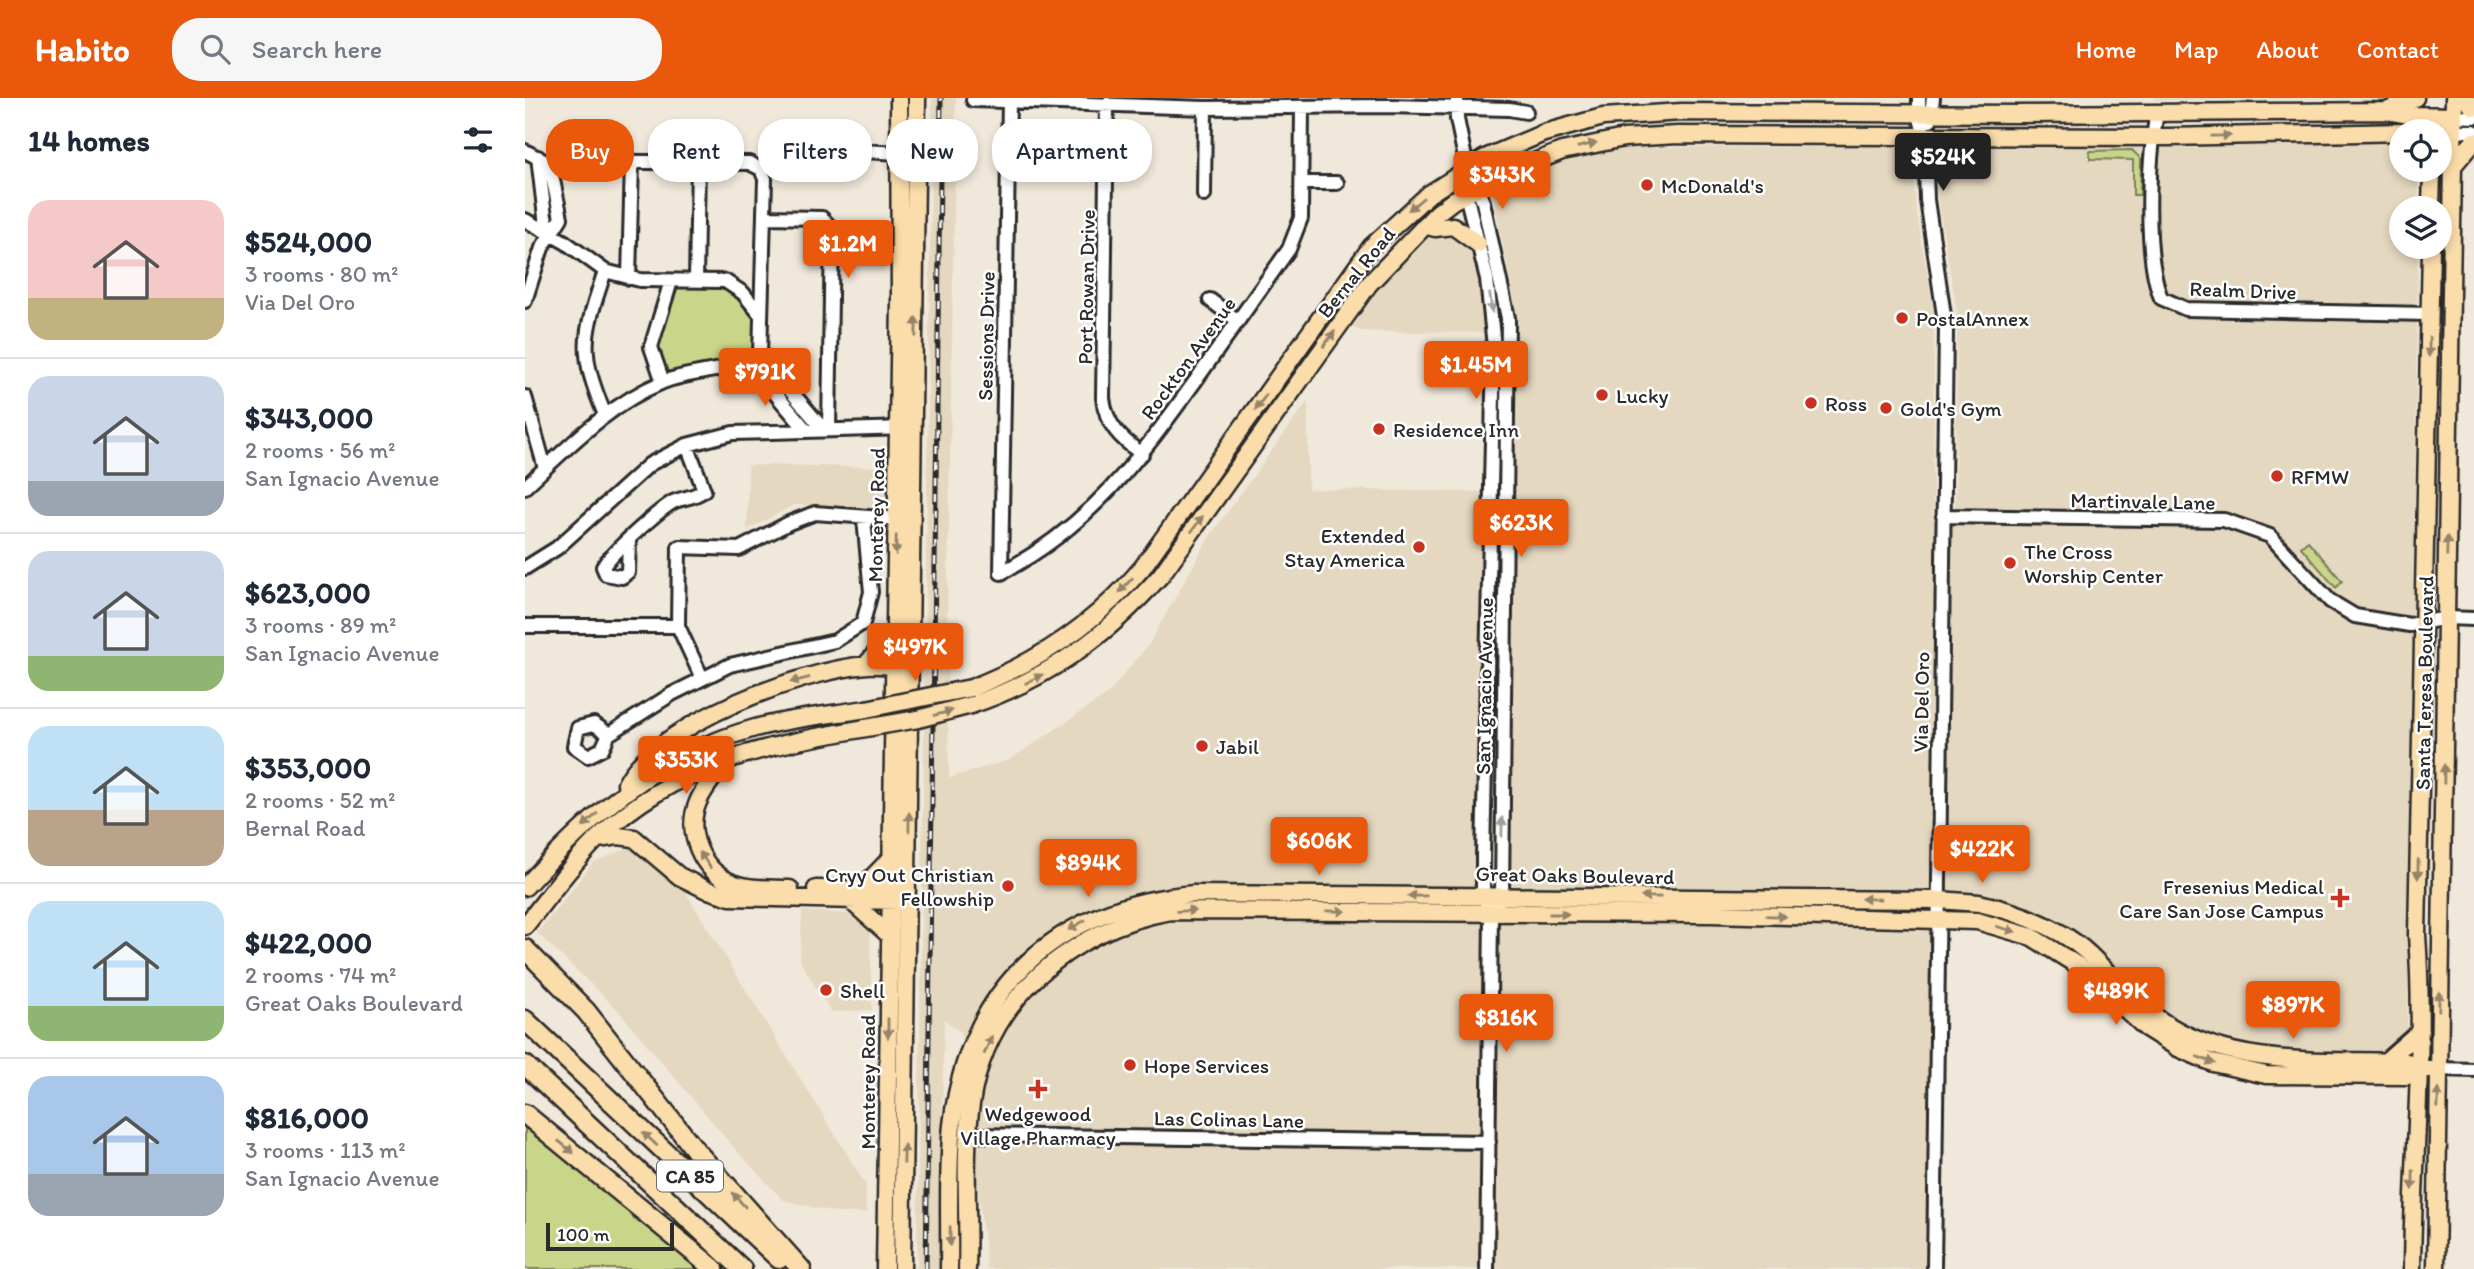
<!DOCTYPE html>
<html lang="en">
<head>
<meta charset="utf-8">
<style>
  :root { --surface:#fff; --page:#f6f6f7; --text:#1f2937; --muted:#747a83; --line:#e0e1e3; --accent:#ea580c }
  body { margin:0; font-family:Itim,sans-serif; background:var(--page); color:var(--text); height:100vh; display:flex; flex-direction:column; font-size:26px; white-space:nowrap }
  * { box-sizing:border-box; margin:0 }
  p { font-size:23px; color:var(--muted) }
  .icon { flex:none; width:38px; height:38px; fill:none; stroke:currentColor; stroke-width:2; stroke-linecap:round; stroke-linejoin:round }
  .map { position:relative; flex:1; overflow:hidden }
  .panel { display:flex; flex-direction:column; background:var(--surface); width:525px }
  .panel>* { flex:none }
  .top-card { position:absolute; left:21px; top:21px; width:665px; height:63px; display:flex; gap:14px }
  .buttons { position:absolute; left:1864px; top:21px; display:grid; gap:14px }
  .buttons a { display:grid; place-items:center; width:63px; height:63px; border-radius:50%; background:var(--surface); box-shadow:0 4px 10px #0003; font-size:35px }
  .scale { position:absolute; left:21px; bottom:18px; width:128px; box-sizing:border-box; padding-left:7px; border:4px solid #2b2b2b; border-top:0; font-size:19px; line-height:24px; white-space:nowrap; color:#2b2b2b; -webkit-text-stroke:5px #fff; paint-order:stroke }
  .price { position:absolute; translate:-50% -60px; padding:0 16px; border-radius:7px; background:var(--accent); color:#fff; font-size:23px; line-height:46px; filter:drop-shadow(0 2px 4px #0008) }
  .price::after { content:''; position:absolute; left:50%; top:42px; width:21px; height:16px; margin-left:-10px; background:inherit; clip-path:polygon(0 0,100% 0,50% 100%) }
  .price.current { background:#222; color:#fff }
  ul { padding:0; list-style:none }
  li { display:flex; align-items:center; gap:21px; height:175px; padding:0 28px }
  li+li { border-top:2px solid var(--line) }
  li span { display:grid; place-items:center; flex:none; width:196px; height:140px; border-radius:21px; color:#555 }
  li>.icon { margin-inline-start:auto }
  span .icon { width:84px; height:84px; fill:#fffc; stroke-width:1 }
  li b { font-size:30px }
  h2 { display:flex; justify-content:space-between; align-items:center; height:84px; padding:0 28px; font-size:30px }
  .tag { padding:0 24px; border-radius:28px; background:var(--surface); box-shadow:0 4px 10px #0003; font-size:24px; line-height:63px }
  .tag.current { background:var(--accent); color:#fff }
  header { display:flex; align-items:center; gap:42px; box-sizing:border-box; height:98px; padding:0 35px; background:var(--accent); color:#fff }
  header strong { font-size:33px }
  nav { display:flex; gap:38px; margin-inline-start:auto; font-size:24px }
  .search { width:490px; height:63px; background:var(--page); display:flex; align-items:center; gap:18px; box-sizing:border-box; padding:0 24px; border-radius:28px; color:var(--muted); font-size:26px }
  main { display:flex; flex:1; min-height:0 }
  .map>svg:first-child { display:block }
  .built { fill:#e5d8c0 }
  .green { fill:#c9d68a; stroke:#7a805a; stroke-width:2 }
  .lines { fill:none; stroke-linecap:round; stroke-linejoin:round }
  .minor-casing { stroke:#2b2b2b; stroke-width:18 }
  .major-casing { stroke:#2b2b2b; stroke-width:21 }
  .highway-casing { stroke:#2b2b2b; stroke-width:23 }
  .minor { stroke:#fff; stroke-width:12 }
  .major { stroke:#fbddab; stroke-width:16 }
  .highway { stroke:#fbddab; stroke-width:18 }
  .rail-casing { stroke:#2b2b2b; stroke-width:5 }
  .rail { stroke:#fff; stroke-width:2.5; stroke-dasharray:8; stroke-linecap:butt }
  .major-bridge-casing { stroke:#2b2b2b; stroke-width:21; stroke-linecap:butt }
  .major-bridge { stroke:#fbddab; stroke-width:16 }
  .oneway { fill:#93846b }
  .oneway2 { fill:#a0a0a0 }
  .poi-dot { fill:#c8321e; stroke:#fff; stroke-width:2.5 }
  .labels { text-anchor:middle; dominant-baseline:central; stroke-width:5; stroke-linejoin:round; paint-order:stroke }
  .shield { fill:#fff; stroke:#6b6b6b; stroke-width:2 }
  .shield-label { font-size:19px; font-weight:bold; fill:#2b2b2b }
  .poi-label { font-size:21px; fill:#2b2b2b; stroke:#fff; text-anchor:start }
  .street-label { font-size:21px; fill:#2b2b2b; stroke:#fff }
</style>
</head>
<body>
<header>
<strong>Habito</strong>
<div class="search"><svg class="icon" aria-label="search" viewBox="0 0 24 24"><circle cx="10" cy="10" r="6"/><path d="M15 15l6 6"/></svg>Search here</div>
<nav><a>Home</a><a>Map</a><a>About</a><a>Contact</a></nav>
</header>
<main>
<section class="panel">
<h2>14 homes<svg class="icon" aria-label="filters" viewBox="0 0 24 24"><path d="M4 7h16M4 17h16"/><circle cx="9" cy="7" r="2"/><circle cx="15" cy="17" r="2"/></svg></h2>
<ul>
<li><span style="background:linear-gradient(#f6c9c9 70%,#c2b280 0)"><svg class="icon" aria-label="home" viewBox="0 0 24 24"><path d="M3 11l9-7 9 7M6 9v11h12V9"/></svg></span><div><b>$524,000</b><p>3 rooms · 80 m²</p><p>Via Del Oro</p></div></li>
<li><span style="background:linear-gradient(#c9d6e8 75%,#9aa5b1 0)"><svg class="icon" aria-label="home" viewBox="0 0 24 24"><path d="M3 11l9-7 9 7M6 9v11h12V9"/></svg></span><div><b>$343,000</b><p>2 rooms · 56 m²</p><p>San Ignacio Avenue</p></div></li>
<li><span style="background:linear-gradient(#c9d6e8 75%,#8fb573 0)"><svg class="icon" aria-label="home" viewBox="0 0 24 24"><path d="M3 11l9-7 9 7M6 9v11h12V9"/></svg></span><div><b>$623,000</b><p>3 rooms · 89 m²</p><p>San Ignacio Avenue</p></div></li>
<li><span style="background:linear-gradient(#bfe0f5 60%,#b9a48a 0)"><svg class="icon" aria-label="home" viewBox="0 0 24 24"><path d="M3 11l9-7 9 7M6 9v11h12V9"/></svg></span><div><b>$353,000</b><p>2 rooms · 52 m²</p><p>Bernal Road</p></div></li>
<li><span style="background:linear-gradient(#bfe0f5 75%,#8fb573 0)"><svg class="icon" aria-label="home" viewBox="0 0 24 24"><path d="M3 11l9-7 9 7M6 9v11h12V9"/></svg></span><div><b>$422,000</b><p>2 rooms · 74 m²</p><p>Great Oaks Boulevard</p></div></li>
<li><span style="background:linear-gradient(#a9c7e8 70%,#9aa5b1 0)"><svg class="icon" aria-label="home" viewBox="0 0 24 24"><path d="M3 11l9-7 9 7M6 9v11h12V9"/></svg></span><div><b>$816,000</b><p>3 rooms · 113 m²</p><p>San Ignacio Avenue</p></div></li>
</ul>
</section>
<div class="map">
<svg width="1949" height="1171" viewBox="0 0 1949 1171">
  <rect width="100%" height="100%" fill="#f0e8da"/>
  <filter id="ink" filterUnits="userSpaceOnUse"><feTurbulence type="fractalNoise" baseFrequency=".0143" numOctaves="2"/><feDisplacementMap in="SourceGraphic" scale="14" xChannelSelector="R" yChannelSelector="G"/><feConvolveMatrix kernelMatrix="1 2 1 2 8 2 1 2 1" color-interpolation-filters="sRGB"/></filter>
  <g filter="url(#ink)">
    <path class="built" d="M407,0H431L422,539L424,680L484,662L583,596L624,546L685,438L783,303V391L957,394L990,414L989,200L968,98L996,74L1082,50L1386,48L1391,110L1409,216L1408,418L1430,413L1432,215L1412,99V49L1657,50L1868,44L1876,51V72H1894L1893,110H1876V149H1893L1882,954L1733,952L1667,937L1503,813L1416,807L1400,1171H462L436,935L419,921L414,1171H392Z
      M1630,0H1869L1630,2Z
      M922,129L944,146L960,211V235L835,233L825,226L843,200L884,156L902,139Z
      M223,367L359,369V409L269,407L222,432Z
      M105,749L158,790L341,1087V1115H312L258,1102L210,1051L92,911L12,835L68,765Z
      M277,813L329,816L345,830L347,912L306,914L275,863Z"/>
    <path class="green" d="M1607,52L1616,61L1615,97H1608V62L1565,61V53Z
      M150,182C179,184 221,183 232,218C235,228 232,242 232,252L223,259L141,275L130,240Z
      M1783,443L1817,483L1811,490L1776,449Z
      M0,1021L100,1103L105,1117L177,1171H0Z"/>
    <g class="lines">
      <defs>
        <path id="minor" d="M932,0V21L942,70L941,96L962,181L969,249L958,759V797L966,816L962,1171
          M1394,0V16L1400,40L1402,102L1421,231L1409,1171
          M448,2L680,10L862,8L984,11L1001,14
          M484,2L476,475C564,429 614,361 671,282C702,238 733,195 764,151L776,120L777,9
          M582,6L578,300C581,327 596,341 617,356
          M1632,15C1623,62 1619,157 1636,200L1661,211L1905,216
          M1929,18L1949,19
          M1405,23L1408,0
          M1929,33H1949
          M297,51L376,55
          M0,53L19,63L224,65L236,71L240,81L235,257C218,272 164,273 138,284C84,306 42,350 0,389
          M13,59L20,119L25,134
          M949,82L958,104L983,220L977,797L973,804
          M777,85H812
          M679,97L680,10
          M239,119L297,120L307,131L304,332
          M0,122L40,144L80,173L115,182L200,183L218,195L235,216
          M80,173C58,239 53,252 80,317
          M104,180L107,63
          M171,183L173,65
          M685,202L713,223
          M0,203L17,150L36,120L24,63
          M235,257L299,332
          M225,266L281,332
          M138,284L126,249L146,183
          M0,299L20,370
          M1418,418L1699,422L1745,438L1805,503L1830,518L1885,527L1922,520L1949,521
          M104,443L103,474L97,479L81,476L78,469C86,455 134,412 148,404C159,399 170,400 179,392L162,347
          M0,470L32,450L125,366L162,347L208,335L382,330
          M0,528H153
          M177,580L153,528L154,449L214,451L264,425L290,415L371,421
          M69,626L84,636L77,651L63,658L49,648L53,630Z
          M84,636L147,596L205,567L310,543L338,525L346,494L339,421
          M1914,971L1949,972
          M444,1037L964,1044"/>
        <path id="major" d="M1939,0L1949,9
          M1864,12L1890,0
          M1927,69L1949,43
          M1906,110L1907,72
          M900,127L910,130L928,128L953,146
          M341,567L370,532
          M446,590C514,564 570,526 617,470L846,149L904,96L960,60L1019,35L1078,19L1157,14L1493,16L1862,13L1885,17L1929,18
          M446,607C523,581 582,538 636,477L844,186L912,115L929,102L984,74L1037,53L1099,40L1153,37L1643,39L1929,33
          M204,659C194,673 180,687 173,704C160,734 176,772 207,785C225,792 246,790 265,791
          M101,686C131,626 278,572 342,567C355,566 368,568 380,570
          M73,741L93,738L109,740L154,778L180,791L205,799L373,803
          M0,789C68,715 130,658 230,630C266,620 304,617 341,611
          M291,791L374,792
          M335,792L366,760
          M326,803L364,837
          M0,828C24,798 47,765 75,738C153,664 240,648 341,630
          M1861,963L1895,933
          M360,1171L375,202L374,0
          M377,1171L392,0
          M424,1171C425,1124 422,1074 427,1027C443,889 532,808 669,796L1414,802L1454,805C1493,814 1534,828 1564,856C1590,881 1612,909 1643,927C1715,971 1801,961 1882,964L1894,971H1914
          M442,1171C444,1117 438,1060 446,1006C461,901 546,831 646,813L1186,816L1452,823L1507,839L1552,867L1621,930L1653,950L1688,965L1741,977L1882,978L1894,971
          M1887,1171C1888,1060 1900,948 1892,837L1906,149
          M1911,1171L1929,0"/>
        <path id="highway" d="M0,851L61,913L171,1053L276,1171
          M0,922L254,1161
          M0,967L217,1171
          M0,1016L189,1171"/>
      </defs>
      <use href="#minor" class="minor-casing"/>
      <use href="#major" class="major-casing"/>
      <use href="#highway" class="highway-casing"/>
      <use href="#minor" class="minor"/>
      <use href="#major" class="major"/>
      <use href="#highway" class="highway"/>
      <defs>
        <path id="rail" d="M401,1171L416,0"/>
      </defs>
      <use href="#rail" class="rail-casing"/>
      <use href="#rail" class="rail"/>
      <defs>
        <path id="major-bridge" d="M341,611L446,590
          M341,630L393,621L446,607"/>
      </defs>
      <use href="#major-bridge" class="major-bridge-casing"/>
      <use href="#major-bridge" class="major-bridge"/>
    </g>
    <defs><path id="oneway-solid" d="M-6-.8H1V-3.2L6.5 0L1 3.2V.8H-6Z" transform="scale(1.75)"/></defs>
    <g class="oneway">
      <use href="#oneway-solid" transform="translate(1696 38) rotate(-1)"/>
      <use href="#oneway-solid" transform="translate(1062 47) rotate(-13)"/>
      <use href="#oneway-solid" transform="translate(891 106) rotate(140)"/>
      <use href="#oneway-solid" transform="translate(391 229) rotate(-89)"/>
      <use href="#oneway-solid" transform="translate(804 241) rotate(-54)"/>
      <use href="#oneway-solid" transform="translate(1904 249) rotate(91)"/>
      <use href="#oneway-solid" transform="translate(736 304) rotate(126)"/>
      <use href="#oneway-solid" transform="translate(672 426) rotate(-54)"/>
      <use href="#oneway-solid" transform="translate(371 447) rotate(91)"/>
      <use href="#oneway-solid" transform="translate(1922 448) rotate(-89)"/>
      <use href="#oneway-solid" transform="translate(601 487) rotate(132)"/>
      <use href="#oneway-solid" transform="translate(509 581) rotate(-27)"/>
      <use href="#oneway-solid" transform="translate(275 582) rotate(166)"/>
      <use href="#oneway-solid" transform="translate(418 615) rotate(-15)"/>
      <use href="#oneway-solid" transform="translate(1919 676) rotate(-89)"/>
      <use href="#oneway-solid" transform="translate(65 722) rotate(137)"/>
      <use href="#oneway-solid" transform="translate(384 724) rotate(-89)"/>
      <use href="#oneway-solid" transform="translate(180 762) rotate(-125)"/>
      <use href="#oneway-solid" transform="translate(1893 771) rotate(91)"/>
      <use href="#oneway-solid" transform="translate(892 798) rotate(179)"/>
      <use href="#oneway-solid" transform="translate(1126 799) rotate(-179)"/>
      <use href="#oneway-solid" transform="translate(1346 801) rotate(-179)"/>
      <use href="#oneway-solid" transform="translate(661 813) rotate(-2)"/>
      <use href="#oneway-solid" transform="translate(811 813) rotate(1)"/>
      <use href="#oneway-solid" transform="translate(1034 816)"/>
      <use href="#oneway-solid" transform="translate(1251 818) rotate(2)"/>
      <use href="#oneway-solid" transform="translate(552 827) rotate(149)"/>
      <use href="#oneway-solid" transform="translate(1481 831) rotate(16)"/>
      <use href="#oneway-solid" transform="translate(1914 903) rotate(-89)"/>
      <use href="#oneway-solid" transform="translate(363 930) rotate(90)"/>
      <use href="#oneway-solid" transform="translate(463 947) rotate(-67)"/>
      <use href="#oneway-solid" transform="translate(1681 962) rotate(21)"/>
      <use href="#oneway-solid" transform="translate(1913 1000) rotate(-89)"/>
      <use href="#oneway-solid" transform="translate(125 1041) rotate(-137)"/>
      <use href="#oneway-solid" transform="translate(41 1049) rotate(39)"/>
      <use href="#oneway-solid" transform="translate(379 1056) rotate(-89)"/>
      <use href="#oneway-solid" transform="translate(1888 1082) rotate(91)"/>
      <use href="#oneway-solid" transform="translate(214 1102) rotate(-132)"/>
      <use href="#oneway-solid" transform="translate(425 1138) rotate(91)"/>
    </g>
    <g class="oneway2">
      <use href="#oneway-solid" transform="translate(966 205) rotate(82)"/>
      <use href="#oneway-solid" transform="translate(977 729) rotate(-89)"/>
    </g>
  </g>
  <g class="poi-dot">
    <circle cx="1122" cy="87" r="7"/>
    <circle cx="1377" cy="220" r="7"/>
    <circle cx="1077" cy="297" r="7"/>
    <circle cx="1286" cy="305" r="7"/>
    <circle cx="1361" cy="310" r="7"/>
    <circle cx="854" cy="331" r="7"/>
    <circle cx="1752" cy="378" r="7"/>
    <circle cx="894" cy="449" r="7"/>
    <circle cx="1485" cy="465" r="7"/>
    <circle cx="677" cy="648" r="7"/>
    <circle cx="483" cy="788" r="7"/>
    <path d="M1811.5 789.5h7v7h7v7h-7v7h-7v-7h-7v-7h7z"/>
    <circle cx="301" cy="892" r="7"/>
    <circle cx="605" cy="967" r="7"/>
    <path d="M509.5 980.5h7v7h7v7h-7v7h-7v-7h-7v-7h7z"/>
  </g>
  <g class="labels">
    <rect class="shield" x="132" y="1062.5" width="66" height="31" rx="5"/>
    <g class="shield-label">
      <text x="165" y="1078">CA 85</text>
    </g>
    <g class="poi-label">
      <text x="1136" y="87">McDonald's</text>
      <text x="1391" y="220">PostalAnnex</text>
      <text x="1091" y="297">Lucky</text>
      <text x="1300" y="305">Ross</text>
      <text x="1375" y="310">Gold's Gym</text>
      <text x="868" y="331">Residence Inn</text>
      <text x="1766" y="378">RFMW</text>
      <text x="880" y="437" text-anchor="end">Extended<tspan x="880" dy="24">Stay America</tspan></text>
      <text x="1499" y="453">The Cross<tspan x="1499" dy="24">Worship Center</tspan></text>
      <text x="691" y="648">Jabil</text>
      <text x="469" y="776" text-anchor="end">Cryy Out Christian<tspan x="469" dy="24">Fellowship</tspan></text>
      <text x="1799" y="788" text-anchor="end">Fresenius Medical<tspan x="1799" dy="24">Care San Jose Campus</tspan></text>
      <text x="315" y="892">Shell</text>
      <text x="619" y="967">Hope Services</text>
      <text x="513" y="1015" text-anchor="middle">Wedgewood<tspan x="513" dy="24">Village Pharmacy</tspan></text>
    </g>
    <g class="street-label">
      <text transform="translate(831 174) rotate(-51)">Bernal Road</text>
      <text transform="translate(561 189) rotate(-89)">Port Rowan Drive</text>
      <text transform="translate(1718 192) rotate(2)">Realm Drive</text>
      <text transform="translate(461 238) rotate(-89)">Sessions Drive</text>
      <text transform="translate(663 260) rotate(-54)">Rockton Avenue</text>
      <text transform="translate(1618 403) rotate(1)">Martinvale Lane</text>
      <text transform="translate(351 417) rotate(-89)">Monterey Road</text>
      <text transform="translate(1899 585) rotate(-89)">Santa Teresa Boulevard</text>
      <text transform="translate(959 588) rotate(-89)">San Ignacio Avenue</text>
      <text transform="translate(1396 604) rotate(-89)">Via Del Oro</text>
      <text transform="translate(1050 777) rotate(1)">Great Oaks Boulevard</text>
      <text transform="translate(342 984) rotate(-90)">Monterey Road</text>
      <text transform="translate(704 1021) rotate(1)">Las Colinas Lane</text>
    </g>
  </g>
</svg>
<div class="buttons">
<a><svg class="icon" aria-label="locate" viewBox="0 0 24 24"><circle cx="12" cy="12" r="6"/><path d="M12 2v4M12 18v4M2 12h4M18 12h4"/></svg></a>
<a><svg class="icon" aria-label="layers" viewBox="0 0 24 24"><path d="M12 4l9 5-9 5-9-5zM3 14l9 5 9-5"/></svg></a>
</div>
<div class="scale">100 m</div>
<b class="price current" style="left:1418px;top:95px">$524K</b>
<b class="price" style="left:977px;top:113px">$343K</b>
<b class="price" style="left:323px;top:182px">$1.2M</b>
<b class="price" style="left:951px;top:303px">$1.45M</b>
<b class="price" style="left:240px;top:310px">$791K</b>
<b class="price" style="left:996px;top:461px">$623K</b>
<b class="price" style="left:390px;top:585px">$497K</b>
<b class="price" style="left:161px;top:698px">$353K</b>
<b class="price" style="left:794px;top:779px">$606K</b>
<b class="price" style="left:1457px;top:787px">$422K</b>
<b class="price" style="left:563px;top:801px">$894K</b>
<b class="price" style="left:1591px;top:929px">$489K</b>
<b class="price" style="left:1768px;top:943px">$897K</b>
<b class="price" style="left:981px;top:956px">$816K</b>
<div class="top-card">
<a class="tag current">Buy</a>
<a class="tag">Rent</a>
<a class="tag">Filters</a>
<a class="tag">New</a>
<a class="tag">Apartment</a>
</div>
</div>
</main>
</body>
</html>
